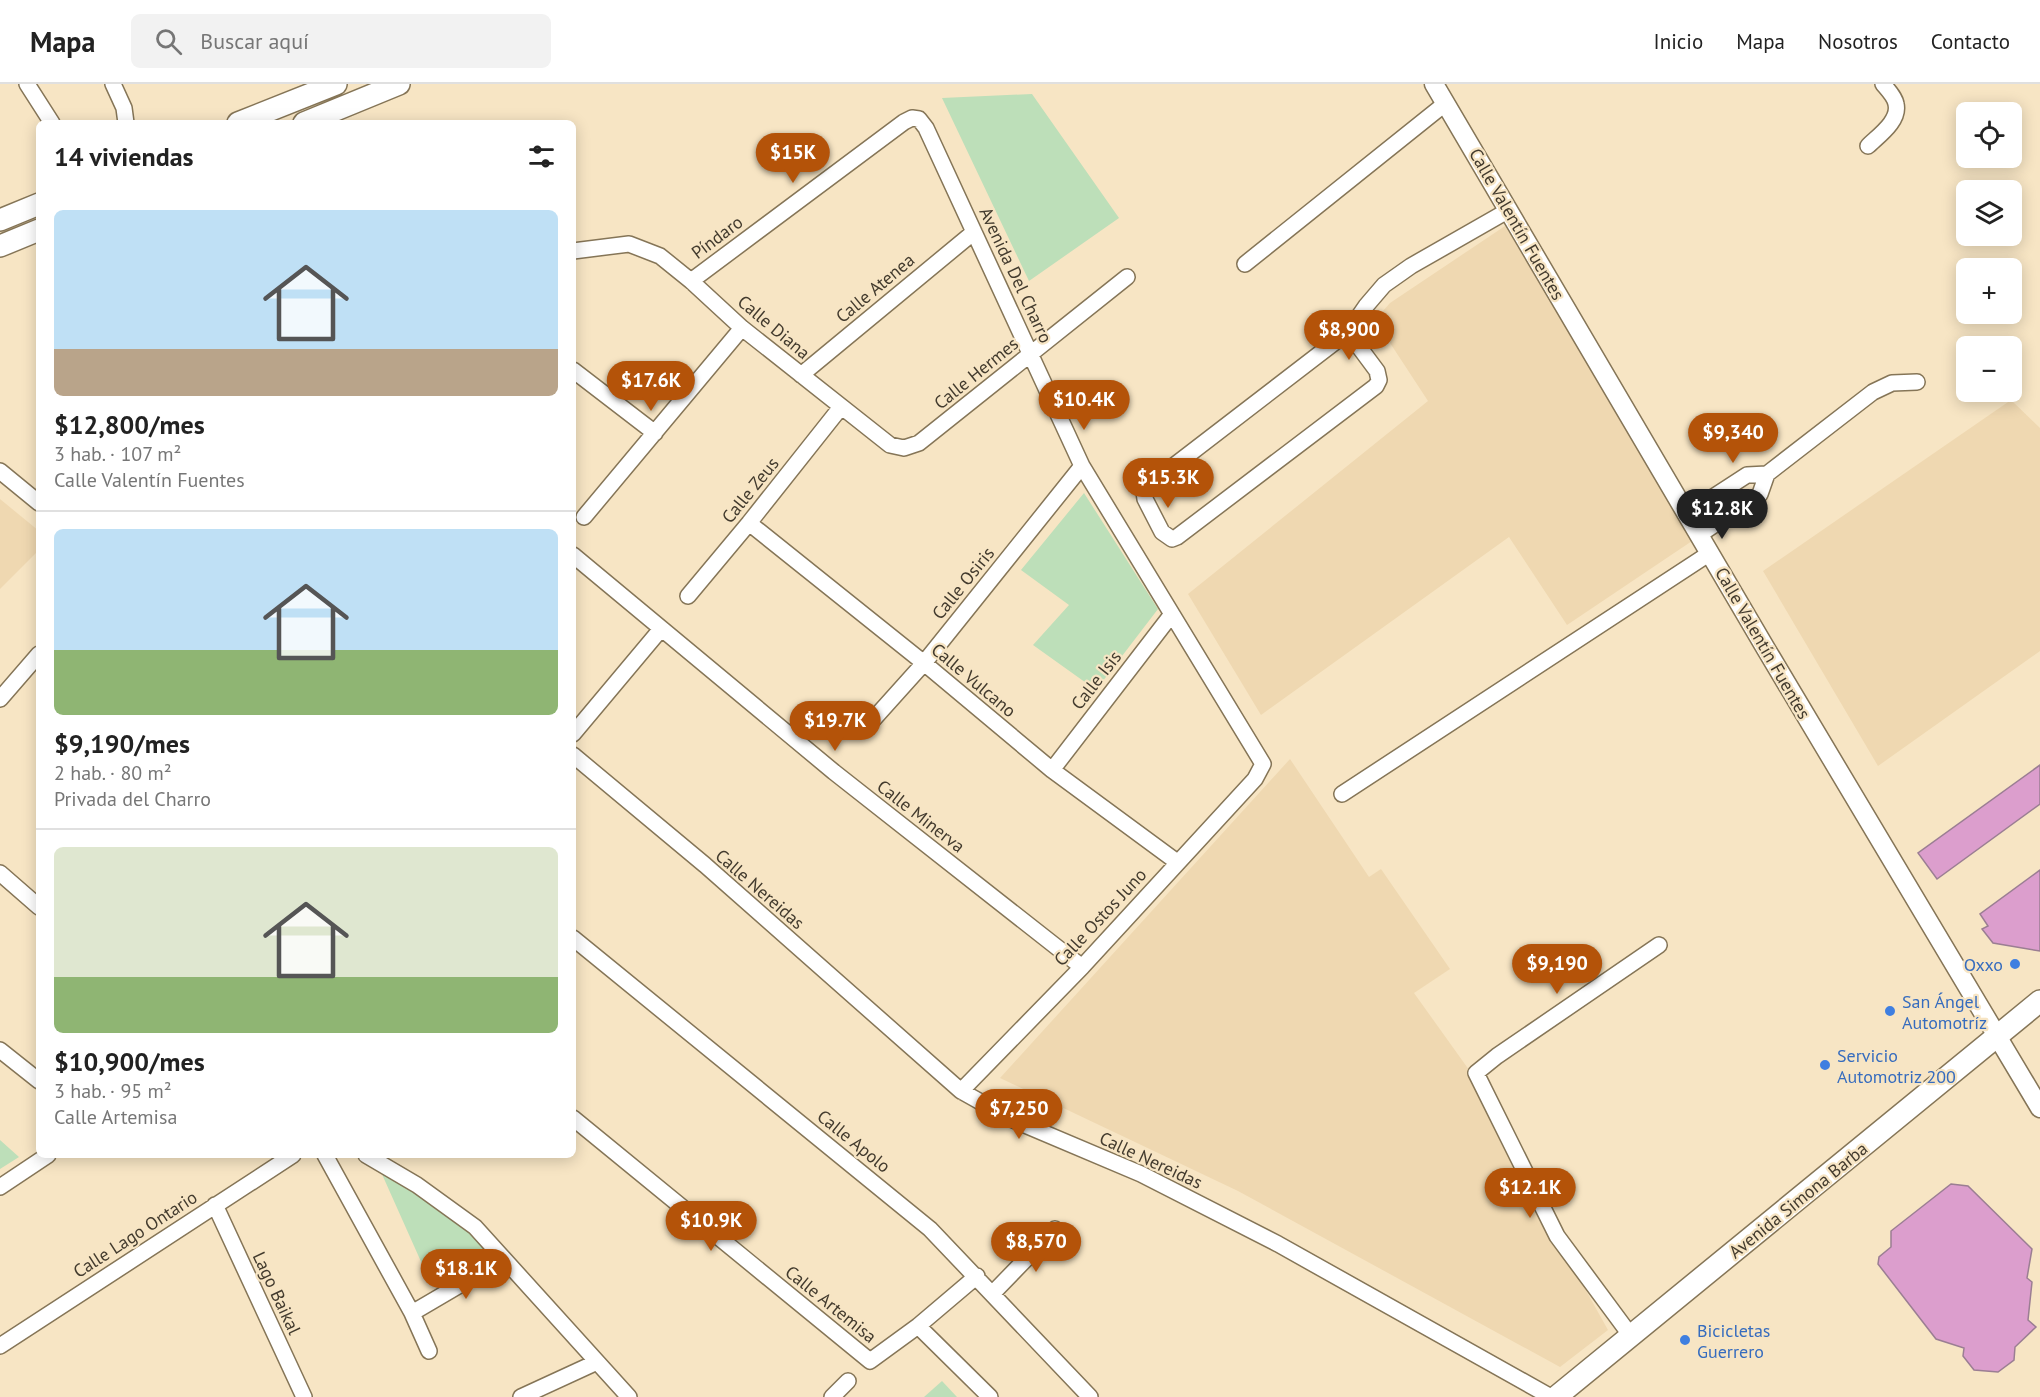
<!DOCTYPE html>
<html lang="es">
<head>
<meta charset="utf-8">
<style>
  :root { --surface:#fff; --page:#f2f2f2; --text:#222; --muted:#767676; --line:#e0e0e0; --accent:#b45309 }
  body { margin:0; font-family:"PT Sans",sans-serif; background:var(--page); color:var(--text); height:100vh; display:flex; flex-direction:column; font-size:22px; white-space:nowrap }
  * { box-sizing:border-box; margin:0 }
  p { font-size:20px; color:var(--muted) }
  .icon { flex:none; width:33px; height:33px; fill:none; stroke:currentColor; stroke-width:2; stroke-linecap:round; stroke-linejoin:round }
  .map { position:relative; flex:1; overflow:hidden }
  .side { position:absolute; left:36px; top:36px; width:540px; height:1038px; display:flex; flex-direction:column; background:var(--surface); border-radius:9px; box-shadow:0 3px 15px #0003 }
  .side>* { flex:none }
  .buttons { position:absolute; left:1956px; top:18px; display:grid; gap:12px }
  .buttons a { display:grid; place-items:center; width:66px; height:66px; border-radius:9px; background:var(--surface); box-shadow:0 3px 15px #0003; font-size:30px }
  .price { position:absolute; translate:-50% -51px; padding:0 14px; border-radius:21px; background:var(--accent); color:#fff; font-size:20px; line-height:39px; filter:drop-shadow(0 2px 3px #0008) }
  .price::after { content:''; position:absolute; left:50%; top:36px; width:18px; height:14px; margin-left:-9px; background:inherit; clip-path:polygon(0 0,100% 0,50% 100%) }
  .price.on { background:#222; color:#fff }
  ul { padding:0; list-style:none }
  li { display:grid; align-content:center; gap:12px; height:318px; padding:0 18px }
  li+li { border-top:2px solid var(--line) }
  li span { display:grid; place-items:center; height:186px; border-radius:9px; color:#555 }
  li>.icon { margin-inline-start:auto }
  span .icon { width:108px; height:108px; fill:#fffc; stroke-width:1 }
  li b { font-size:26px }
  h2 { display:flex; justify-content:space-between; align-items:center; height:72px; padding:0 18px; font-size:26px }
  header { display:flex; align-items:center; gap:36px; box-sizing:border-box; height:84px; padding:0 30px; background:var(--surface); border-bottom:2px solid var(--line) }
  header strong { font-size:28px }
  nav { display:flex; gap:33px; margin-inline-start:auto; font-size:21px }
  .search { width:420px; height:54px; background:var(--page); display:flex; align-items:center; gap:15px; box-sizing:border-box; padding:0 21px; border-radius:9px; color:var(--muted); font-size:22px }
  .map>svg:first-child { display:block }
  .built { fill:#efd8b1 }
  .green { fill:#bddfb9 }
  .building { fill:#dc9ecd; stroke:#9b7e93; stroke-width:1.5 }
  .lines { fill:none; stroke-linecap:round; stroke-linejoin:round }
  .minor-casing { stroke:#857557; stroke-width:18 }
  .tertiary-casing { stroke:#857557; stroke-width:21 }
  .secondary-casing { stroke:#857557; stroke-width:24 }
  .minor { stroke:#fff; stroke-width:15 }
  .tertiary { stroke:#fff; stroke-width:18 }
  .secondary { stroke:#fff; stroke-width:21 }
  .shop-dot { fill:#3f7fe0; stroke:#f7e5c4; stroke-width:2 }
  .labels { text-anchor:middle; dominant-baseline:central; stroke-width:4.5; stroke-linejoin:round; paint-order:stroke }
  .street-label { font-size:18px; fill:#433b2e; stroke:#f7e5c4 }
  .shop-label { font-size:18px; fill:#366cbe; stroke:#f7e5c4; text-anchor:start }
</style>
</head>
<body>
<header>
<strong>Mapa</strong>
<div class="search"><svg class="icon" aria-label="search" viewBox="0 0 24 24"><circle cx="10" cy="10" r="6"/><path d="M15 15l6 6"/></svg>Buscar aquí</div>
<nav><a>Inicio</a><a>Mapa</a><a>Nosotros</a><a>Contacto</a></nav>
</header>
<div class="map">
<svg width="2040" height="1313" viewBox="0 0 2040 1313">
  <rect width="100%" height="100%" fill="#f7e5c4"/>
  <path class="built" d="M1505,142L1695,455L1567,541L1509,453L1261,631L1188,510L1428,317L1375,236L1390,219Z
    M2011,316L2040,344V567L1878,682L1763,487Z
    M0,415L39,447V466L0,505Z
    M1290,675L1369,793L1381,785L1450,885L1414,909L1487,1011L1530,1106L1608,1246L1560,1283L1238,1107L1000,994Z"/>
  <path class="green" d="M1032,10L1119,134L1029,197L942,14Z
    M1084,409L1158,525L1096,606L1033,561L1069,521L1021,486Z
    M0,1056L19,1073L0,1085Z
    M381,1088L462,1138L493,1173L431,1200Z
    M942,1297L957,1313H924Z"/>
  <path class="building" d="M2040,681V720L1937,795L1918,769Z
    M2040,786V867L1993,859L1982,845L1988,842L1980,830Z
    M1951,1100L1968,1102L2032,1165L2027,1194L2032,1198L2028,1236L2036,1243L2015,1263L2014,1276L1998,1288L1974,1286L1963,1272L1964,1264L1936,1255L1878,1180L1879,1173L1891,1163V1147Z"/>
  <g class="lines">
    <defs>
      <path id="minor" d="M27,0L52,39
        M113,0L124,24L126,39
        M1868,62C1878,52 1900,37 1896,20C1895,13 1888,6 1883,0
        M573,167L629,160L660,172L691,197L742,244L890,361L904,364L919,359L1127,193
        M1245,180L1446,19
        M691,197L904,38L912,34L919,35L926,44L1082,382L1263,680L1255,695L1082,883L961,1007
        M1348,248L1377,287L1379,296L1376,302L1177,453L1172,455L1162,448L1145,415L1144,408L1149,401L1348,248L1366,222L1384,201L1411,182L1509,126
        M573,286L655,349
        M801,291L974,148
        M0,387L39,419
        M1687,430L1747,391L1767,390
        M584,433L742,244
        M749,439L924,579L1052,686L1177,778
        M1699,451L1760,410L1767,390L1873,308L1892,299L1917,298
        M573,471L834,688L1082,883
        M688,512L749,439L841,323
        M0,615L39,570
        M871,638L924,579L1082,382
        M573,650L661,545
        M573,671L705,781L961,1007L1011,1035L1141,1090L1278,1160L1551,1313
        M1052,686L1172,530
        M1342,710L1710,469
        M0,789L39,823
        M573,854L930,1145L1090,1313
        M0,966L39,997
        M573,1034L870,1277L918,1242L977,1192
        M325,1071L412,1229L429,1267
        M366,1071L417,1101L475,1143L629,1313
        M0,1103L48,1071
        M215,1121L304,1313
        M993,1209L1055,1145
        M412,1229L504,1175
        M918,1242L990,1313
        M1631,1252L1557,1152L1476,989L1497,972L1659,861
        M0,1262L293,1071
        M521,1313L597,1278
        M832,1313L848,1297"/>
      <path id="tertiary" d="M1434,0L1766,565L2040,1024"/>
      <path id="secondary" d="M238,39L336,0
        M304,39L399,0
        M0,136L39,120
        M0,162L39,146
        M1556,1313L2040,917"/>
    </defs>
    <use href="#minor" class="minor-casing"/>
    <use href="#tertiary" class="tertiary-casing"/>
    <use href="#secondary" class="secondary-casing"/>
    <use href="#minor" class="minor"/>
    <use href="#tertiary" class="tertiary"/>
    <use href="#secondary" class="secondary"/>
  </g>
  <g class="shop-dot">
    <circle cx="2015" cy="880" r="6"/>
    <circle cx="1890" cy="927" r="6"/>
    <circle cx="1825" cy="981" r="6"/>
    <circle cx="1685" cy="1256" r="6"/>
  </g>
  <g class="labels">
    <g class="street-label">
      <text transform="translate(1517 140) rotate(60)">Calle Valentín Fuentes</text>
      <text transform="translate(717 153) rotate(-37)">Píndaro</text>
      <text transform="translate(1016 191) rotate(65)">Avenida Del Charro</text>
      <text transform="translate(875 204) rotate(-40)">Calle Atenea</text>
      <text transform="translate(774 243) rotate(40)">Calle Diana</text>
      <text transform="translate(976 289) rotate(-39)">Calle Hermes</text>
      <text transform="translate(750 406) rotate(-51)">Calle Zeus</text>
      <text transform="translate(963 499) rotate(-51)">Calle Osiris</text>
      <text transform="translate(1763 559) rotate(60)">Calle Valentín Fuentes</text>
      <text transform="translate(974 596) rotate(40)">Calle Vulcano</text>
      <text transform="translate(1096 596) rotate(-52)">Calle Isis</text>
      <text transform="translate(921 732) rotate(38)">Calle Minerva</text>
      <text transform="translate(760 805) rotate(41)">Calle Nereidas</text>
      <text transform="translate(1100 833) rotate(-47)">Calle Ostos Juno</text>
      <text transform="translate(854 1057) rotate(39)">Calle Apolo</text>
      <text transform="translate(1151 1076) rotate(25)">Calle Nereidas</text>
      <text transform="translate(1798 1116) rotate(-39)">Avenida Simona Barba</text>
      <text transform="translate(135 1150) rotate(-33)">Calle Lago Ontario</text>
      <text transform="translate(277 1209) rotate(65)">Lago Baikal</text>
      <text transform="translate(831 1220) rotate(39)">Calle Artemisa</text>
    </g>
    <g class="shop-label">
      <text x="2003" y="880" text-anchor="end">Oxxo</text>
      <text x="1902" y="917">San Ángel<tspan x="1902" dy="21">Automotríz</tspan></text>
      <text x="1837" y="971">Servicio<tspan x="1837" dy="21">Automotriz 200</tspan></text>
      <text x="1697" y="1246">Bicicletas<tspan x="1697" dy="21">Guerrero</tspan></text>
    </g>
  </g>
</svg>
<div class="buttons">
<a><svg class="icon" aria-label="locate" viewBox="0 0 24 24"><circle cx="12" cy="12" r="6"/><path d="M12 2v4M12 18v4M2 12h4M18 12h4"/></svg></a>
<a><svg class="icon" aria-label="layers" viewBox="0 0 24 24"><path d="M12 4l9 5-9 5-9-5zM3 14l9 5 9-5"/></svg></a>
<a>+</a>
<a>−</a>
</div>
<b class="price" style="left:793px;top:100px">$15K</b>
<b class="price" style="left:1349px;top:277px">$8,900</b>
<b class="price" style="left:651px;top:328px">$17.6K</b>
<b class="price" style="left:1084px;top:347px">$10.4K</b>
<b class="price" style="left:1733px;top:380px">$9,340</b>
<b class="price" style="left:1168px;top:425px">$15.3K</b>
<b class="price on" style="left:1722px;top:456px">$12.8K</b>
<b class="price" style="left:835px;top:668px">$19.7K</b>
<b class="price" style="left:1557px;top:911px">$9,190</b>
<b class="price" style="left:1019px;top:1056px">$7,250</b>
<b class="price" style="left:1530px;top:1135px">$12.1K</b>
<b class="price" style="left:711px;top:1168px">$10.9K</b>
<b class="price" style="left:1036px;top:1189px">$8,570</b>
<b class="price" style="left:466px;top:1216px">$18.1K</b>
<section class="side">
<h2>14 viviendas<svg class="icon" aria-label="filters" viewBox="0 0 24 24"><path d="M4 7h16M4 17h16"/><circle cx="9" cy="7" r="2"/><circle cx="15" cy="17" r="2"/></svg></h2>
<ul>
<li><span style="background:linear-gradient(#bfe0f5 75%,#b9a48a 0)"><svg class="icon" aria-label="home" viewBox="0 0 24 24"><path d="M3 11l9-7 9 7M6 9v11h12V9"/></svg></span><div><b>$12,800/mes</b><p>3 hab. · 107 m²</p><p>Calle Valentín Fuentes</p></div></li>
<li><span style="background:linear-gradient(#bfe0f5 65%,#8fb573 0)"><svg class="icon" aria-label="home" viewBox="0 0 24 24"><path d="M3 11l9-7 9 7M6 9v11h12V9"/></svg></span><div><b>$9,190/mes</b><p>2 hab. · 80 m²</p><p>Privada del Charro</p></div></li>
<li><span style="background:linear-gradient(#dfe7d0 70%,#8fb573 0)"><svg class="icon" aria-label="home" viewBox="0 0 24 24"><path d="M3 11l9-7 9 7M6 9v11h12V9"/></svg></span><div><b>$10,900/mes</b><p>3 hab. · 95 m²</p><p>Calle Artemisa</p></div></li>
</ul>
</section>
</div>
</body>
</html>
